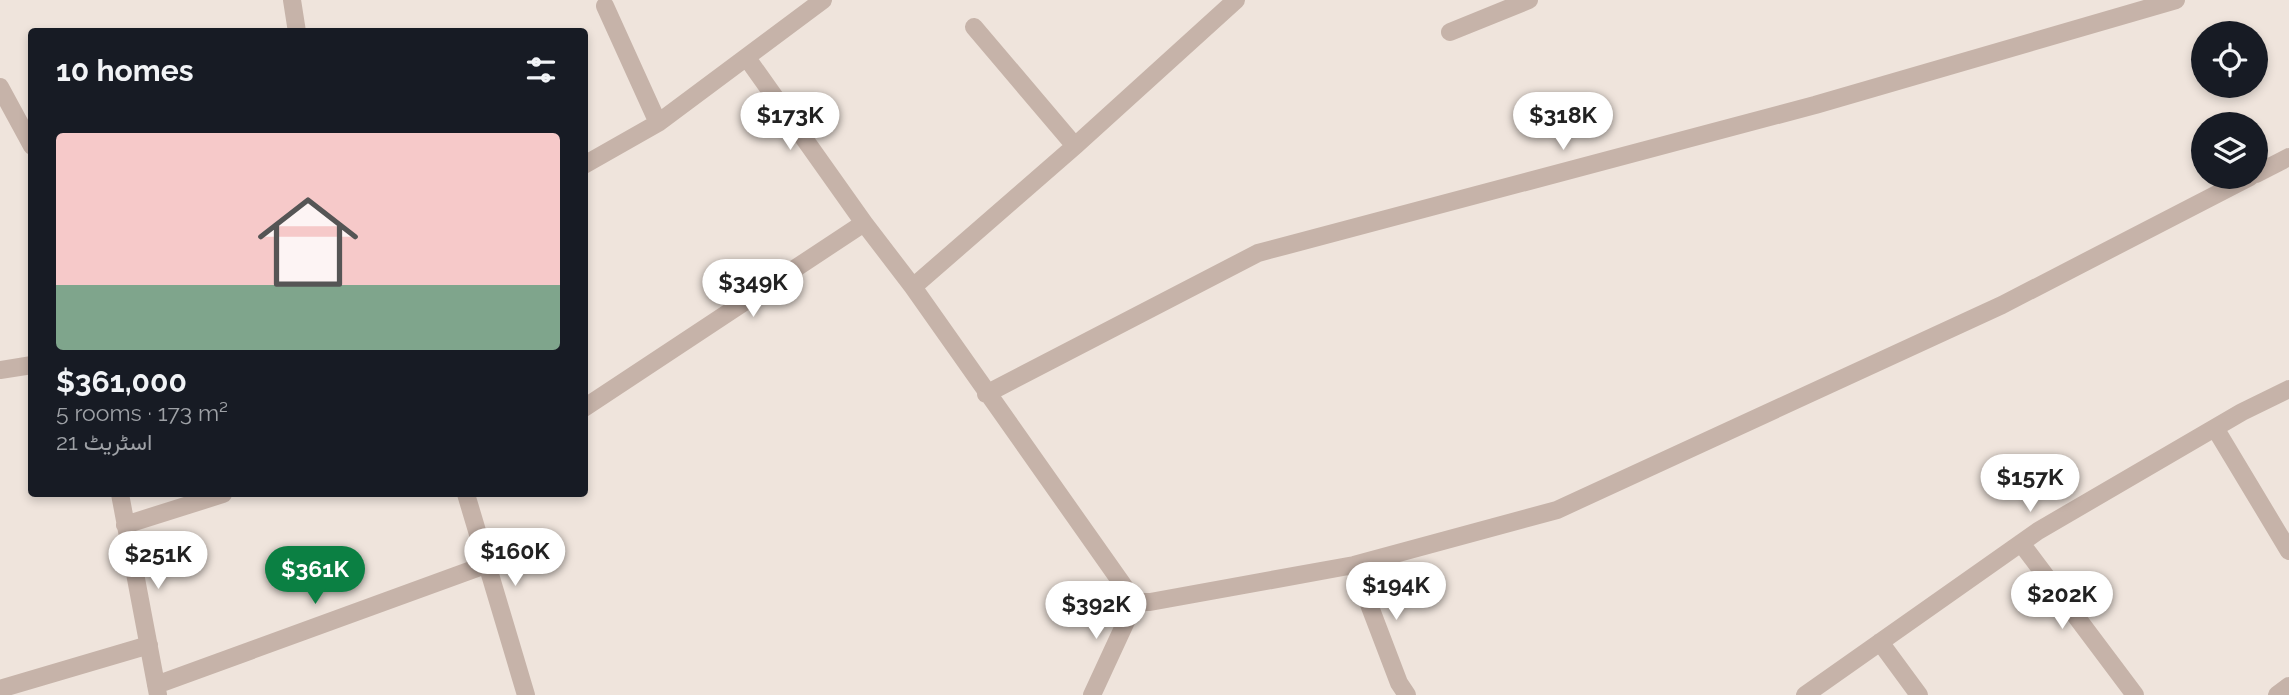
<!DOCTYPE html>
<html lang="en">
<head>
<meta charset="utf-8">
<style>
  :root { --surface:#171b24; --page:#20242c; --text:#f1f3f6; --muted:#9ea1a6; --line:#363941; --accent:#0b8043 }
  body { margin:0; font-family:Raleway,Vazirmatn,sans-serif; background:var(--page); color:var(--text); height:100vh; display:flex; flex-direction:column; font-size:26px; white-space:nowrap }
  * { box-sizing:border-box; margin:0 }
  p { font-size:23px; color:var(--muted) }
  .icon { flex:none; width:38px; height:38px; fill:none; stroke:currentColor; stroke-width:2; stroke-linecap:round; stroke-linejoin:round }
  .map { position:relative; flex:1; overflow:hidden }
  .sheet { position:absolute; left:28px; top:28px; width:560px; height:469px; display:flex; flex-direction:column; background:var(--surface); border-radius:7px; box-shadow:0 4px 10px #0003 }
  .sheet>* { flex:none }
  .buttons { position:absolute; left:2191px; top:21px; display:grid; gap:14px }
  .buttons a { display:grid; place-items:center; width:77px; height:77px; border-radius:50%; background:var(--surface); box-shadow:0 4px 10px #0003; font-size:35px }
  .price { position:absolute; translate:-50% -60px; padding:0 16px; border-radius:24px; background:#fff; color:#222; font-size:23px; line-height:46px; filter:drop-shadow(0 2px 4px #0008) }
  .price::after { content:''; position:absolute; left:50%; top:42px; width:21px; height:16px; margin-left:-10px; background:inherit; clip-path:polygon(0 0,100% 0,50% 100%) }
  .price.active { background:var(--accent); color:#fff }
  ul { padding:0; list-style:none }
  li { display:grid; align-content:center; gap:14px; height:371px; padding:0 28px }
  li+li { border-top:2px solid var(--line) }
  li span { display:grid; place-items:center; height:217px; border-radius:7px; color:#555 }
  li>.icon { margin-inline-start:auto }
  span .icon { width:126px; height:126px; fill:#fffc; stroke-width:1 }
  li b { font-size:30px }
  h2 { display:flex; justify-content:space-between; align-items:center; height:84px; padding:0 28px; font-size:30px }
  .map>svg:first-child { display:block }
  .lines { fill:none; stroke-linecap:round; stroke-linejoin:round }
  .street { stroke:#c6b3a9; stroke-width:18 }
</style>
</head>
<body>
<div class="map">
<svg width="2289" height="695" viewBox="0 0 2289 695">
  <rect width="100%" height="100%" fill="#efe4dc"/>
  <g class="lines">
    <path class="street" d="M292,0L297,32
      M605,6L658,123
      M974,27L1075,146
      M1450,32L1529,0
      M747,58L864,223
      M0,87L32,146
      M584,165L658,123L823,0
      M2256,174L2289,157
      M0,370L32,365
      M986,394L1258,253L1815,105L2176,0
      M584,408L864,223L913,287
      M2215,428L2289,551
      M120,494L158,695
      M466,494L526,695
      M125,525L223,494
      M2021,543L2135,695
      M1354,565L1399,683L1407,695
      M1135,602H1150L1354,565L1557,510L2002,305L2250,177
      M1135,602L913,287L1075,146L1236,0
      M1880,642L1919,695
      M156,685L488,564
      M0,689L149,645
      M1092,695L1135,602
      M1805,695L2038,531L2242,412L2289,389
      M2277,695L2289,686"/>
  </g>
</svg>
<div class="buttons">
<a><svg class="icon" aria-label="locate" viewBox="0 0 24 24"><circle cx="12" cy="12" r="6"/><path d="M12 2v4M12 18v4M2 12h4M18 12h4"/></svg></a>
<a><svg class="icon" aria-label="layers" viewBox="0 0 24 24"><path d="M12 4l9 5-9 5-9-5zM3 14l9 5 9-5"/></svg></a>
</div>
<b class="price" style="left:790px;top:152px">$173K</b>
<b class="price" style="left:1563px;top:152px">$318K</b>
<b class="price" style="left:753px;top:319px">$349K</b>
<b class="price" style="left:2030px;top:514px">$157K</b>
<b class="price" style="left:515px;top:588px">$160K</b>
<b class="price" style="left:158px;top:591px">$251K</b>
<b class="price active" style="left:315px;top:606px">$361K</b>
<b class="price" style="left:1396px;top:622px">$194K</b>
<b class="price" style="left:2062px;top:631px">$202K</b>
<b class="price" style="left:1096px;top:641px">$392K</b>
<section class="sheet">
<h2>10 homes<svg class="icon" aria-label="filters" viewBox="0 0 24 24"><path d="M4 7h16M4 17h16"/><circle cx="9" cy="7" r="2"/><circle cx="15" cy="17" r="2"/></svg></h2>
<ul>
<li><span style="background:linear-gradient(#f6c9c9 70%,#7fa58c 0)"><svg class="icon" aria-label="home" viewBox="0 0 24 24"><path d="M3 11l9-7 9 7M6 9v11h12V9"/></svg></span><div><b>$361,000</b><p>5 rooms · 173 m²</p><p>اسٹریٹ 21</p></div></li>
</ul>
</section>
</div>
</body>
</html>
